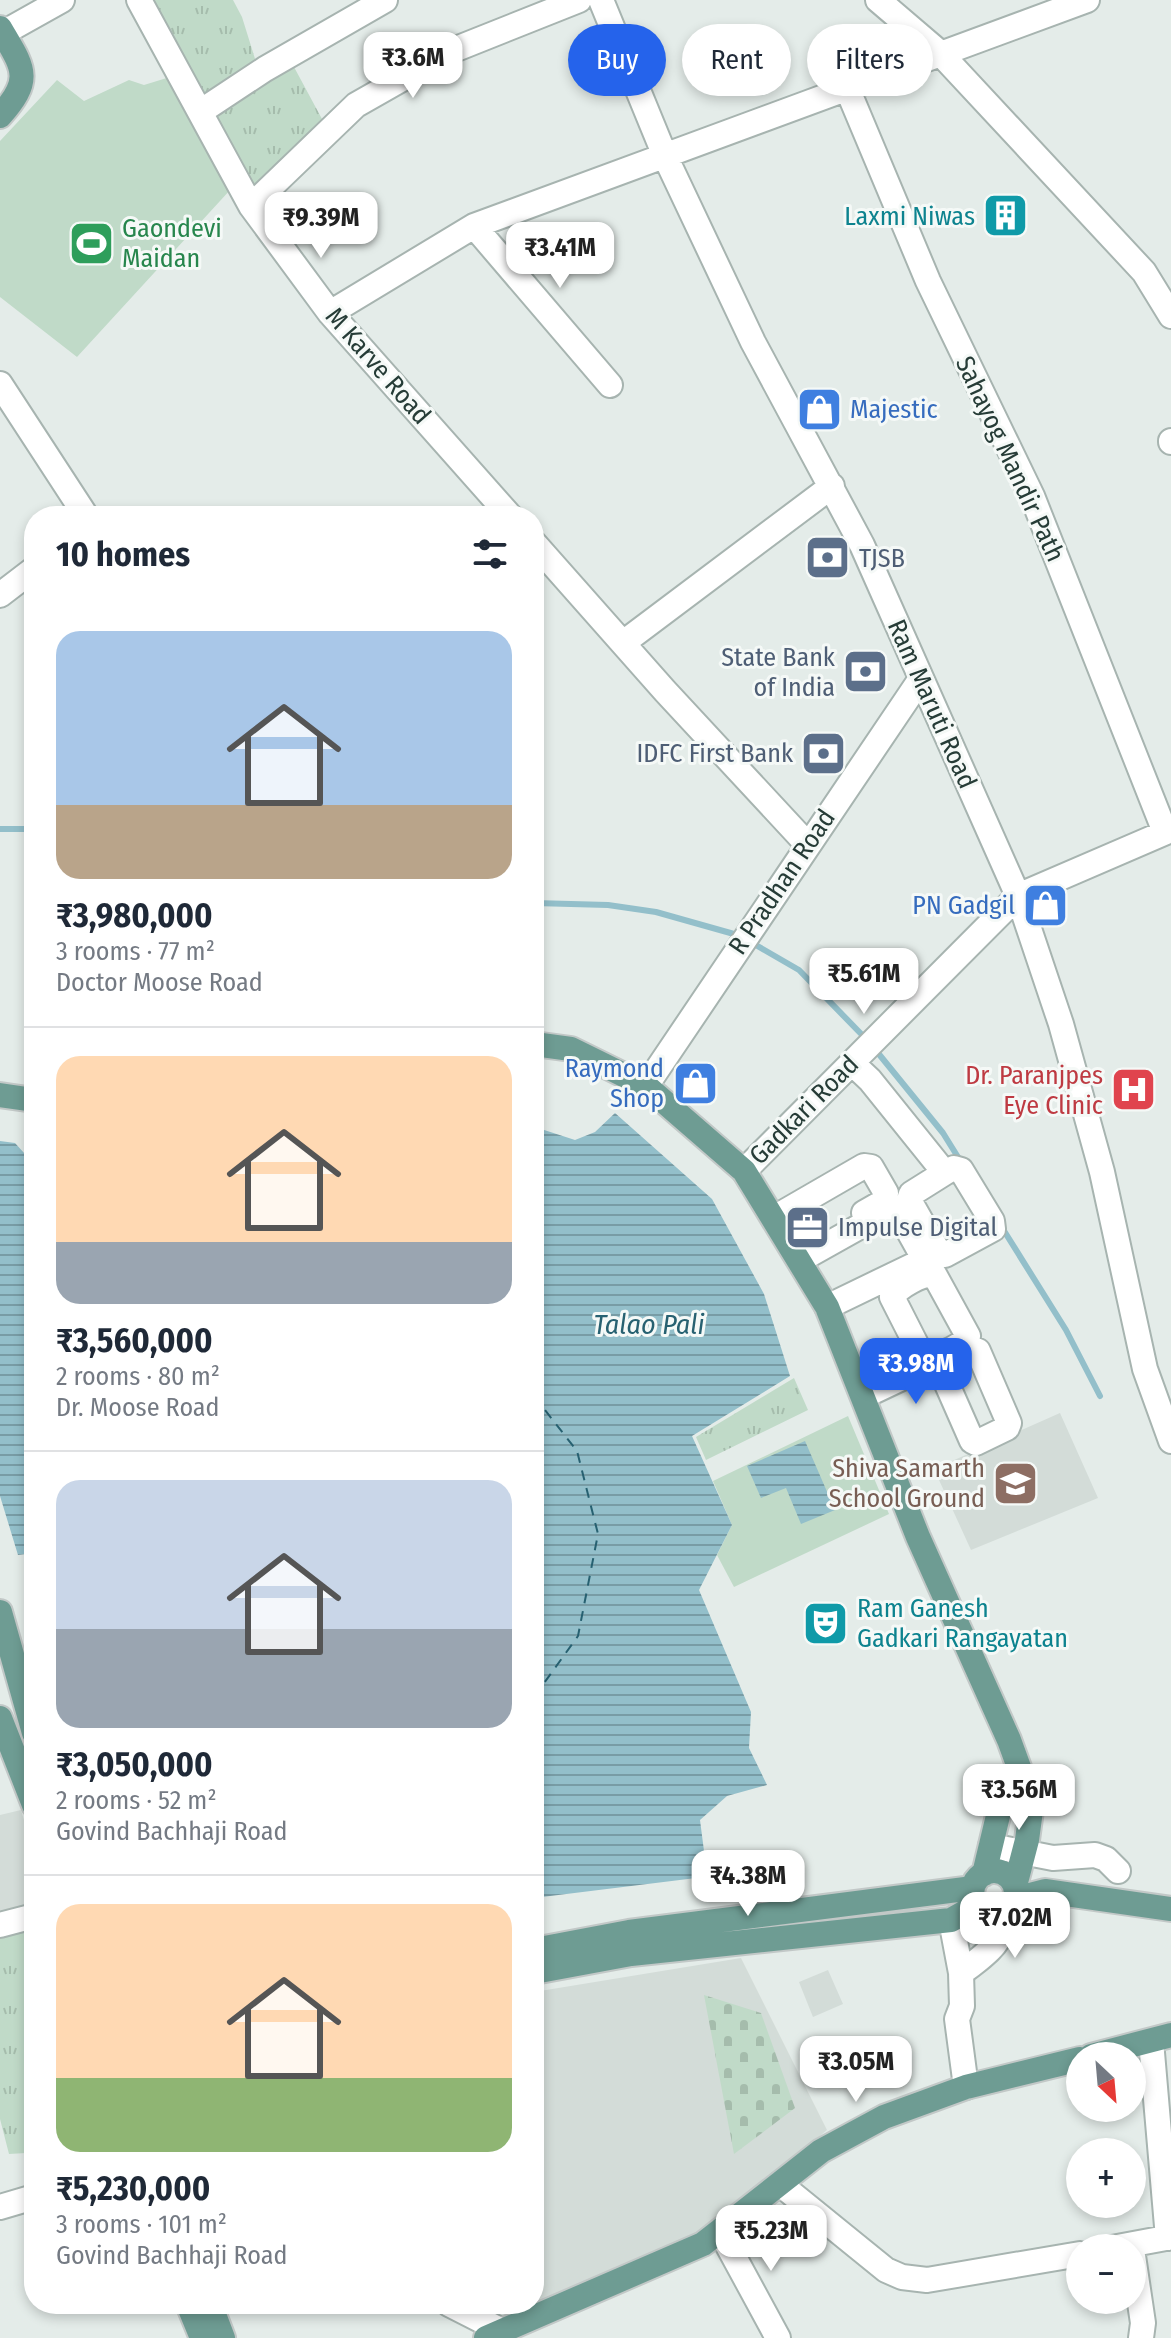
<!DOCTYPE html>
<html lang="en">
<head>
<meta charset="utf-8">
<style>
  :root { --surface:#fff; --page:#f6f6f7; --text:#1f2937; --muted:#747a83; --line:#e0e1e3; --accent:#2563eb }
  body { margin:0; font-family:"Fira Sans Condensed",sans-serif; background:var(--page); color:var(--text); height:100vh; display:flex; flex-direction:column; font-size:30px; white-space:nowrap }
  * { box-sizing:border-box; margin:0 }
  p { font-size:26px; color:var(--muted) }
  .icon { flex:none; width:44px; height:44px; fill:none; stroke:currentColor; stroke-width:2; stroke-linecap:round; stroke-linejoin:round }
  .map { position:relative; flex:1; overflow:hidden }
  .side { position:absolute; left:24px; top:506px; width:520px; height:1808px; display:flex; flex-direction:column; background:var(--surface); border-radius:32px; box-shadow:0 4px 12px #0003 }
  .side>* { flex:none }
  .top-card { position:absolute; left:568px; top:24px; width:482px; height:72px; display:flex; gap:16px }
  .needle { width:52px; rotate:154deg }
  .controls { position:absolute; left:1066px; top:2042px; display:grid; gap:16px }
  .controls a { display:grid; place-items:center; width:80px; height:80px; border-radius:50%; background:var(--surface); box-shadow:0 4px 12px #0003; font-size:40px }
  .price { position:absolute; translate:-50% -68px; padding:0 18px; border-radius:16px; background:#fff; color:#222; font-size:26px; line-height:52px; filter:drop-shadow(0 2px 4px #0008) }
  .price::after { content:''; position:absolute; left:50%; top:48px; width:24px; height:18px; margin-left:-12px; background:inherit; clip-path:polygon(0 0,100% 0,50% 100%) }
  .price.on { background:var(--accent); color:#fff }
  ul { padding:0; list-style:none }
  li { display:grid; align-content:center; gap:16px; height:424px; padding:0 32px }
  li+li { border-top:2px solid var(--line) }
  li span { display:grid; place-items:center; height:248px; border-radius:24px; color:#555 }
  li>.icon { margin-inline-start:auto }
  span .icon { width:144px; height:144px; fill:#fffc; stroke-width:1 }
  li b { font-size:34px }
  h2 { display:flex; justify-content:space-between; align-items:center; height:96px; padding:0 32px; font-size:34px }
  .pill { padding:0 28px; border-radius:36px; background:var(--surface); box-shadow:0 4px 12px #0003; font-size:28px; line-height:72px }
  .pill.on { background:var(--accent); color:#fff }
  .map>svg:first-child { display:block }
  .built { fill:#d3dcd8 }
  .cemetery { fill:url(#cemetery-stones) }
  .park { fill:url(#park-tufts) }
  .pitch { fill:#c0dac8 }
  .water { fill:url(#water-rules) }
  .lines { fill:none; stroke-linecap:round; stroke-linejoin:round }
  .stream { stroke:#93bfca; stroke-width:6 }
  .ferry { stroke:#276171; stroke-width:2; stroke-dasharray:10 8; stroke-linecap:butt }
  .minor-casing { stroke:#a7b4b0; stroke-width:28 }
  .major-casing { stroke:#c2c8c7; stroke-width:28 }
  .minor { stroke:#fff; stroke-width:24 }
  .major { stroke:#6e9c93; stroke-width:24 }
  .labels { text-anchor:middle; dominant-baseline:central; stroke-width:6; stroke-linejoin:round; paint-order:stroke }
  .culture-label { font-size:26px; fill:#0d838f; stroke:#f5f9f7; text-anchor:end }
  .leisure-label { font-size:26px; fill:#27864d; stroke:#f5f9f7; text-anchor:start }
  .street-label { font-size:26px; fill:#263c37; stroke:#f5f9f7 }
  .shop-label { font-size:26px; fill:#366cbe; stroke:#f5f9f7; text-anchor:end }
  .service-label { font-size:26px; fill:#4e5e75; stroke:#f5f9f7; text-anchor:start }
  .health-label { font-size:26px; fill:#be3a42; stroke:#f5f9f7; text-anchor:end }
  .education-label { font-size:26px; fill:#785e54; stroke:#f5f9f7; text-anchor:end }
  .water-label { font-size:28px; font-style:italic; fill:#276171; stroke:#f5f9f7 }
</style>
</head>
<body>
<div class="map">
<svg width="1171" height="2338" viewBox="0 0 1171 2338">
  <defs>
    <pattern id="cemetery-stones" width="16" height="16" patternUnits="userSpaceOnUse" patternTransform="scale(2)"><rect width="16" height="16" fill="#c0dac8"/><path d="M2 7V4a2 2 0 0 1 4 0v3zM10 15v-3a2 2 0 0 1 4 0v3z" fill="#a5bcac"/></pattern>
    <pattern id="park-tufts" width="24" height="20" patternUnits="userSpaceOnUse" patternTransform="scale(2)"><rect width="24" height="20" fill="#c0dac8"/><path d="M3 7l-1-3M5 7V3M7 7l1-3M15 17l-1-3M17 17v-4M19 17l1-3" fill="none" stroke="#a5bcac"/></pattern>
    <pattern id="water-rules" width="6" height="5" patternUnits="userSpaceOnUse" patternTransform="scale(2)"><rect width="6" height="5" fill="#93bfca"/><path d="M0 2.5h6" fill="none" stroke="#789ca5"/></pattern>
  </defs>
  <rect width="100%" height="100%" fill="#e4ece9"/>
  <path class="built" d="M1060,1413L1098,1498L971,1550L934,1469Z
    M21,1810L34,1854V1909L0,1917V1815Z
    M741,1958L827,2130L703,2234L506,2316L485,2304H534V1992Z
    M828,1970L843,2004L813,2017L799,1982Z"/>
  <path class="cemetery" d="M704,1995L761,2013L795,2108L734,2154Z"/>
  <path class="park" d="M152,0H233L242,17L256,62L287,54L322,119L253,188Z
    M794,1378L808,1410L706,1460L696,1437Z
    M34,1923V2135L26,2153L9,2154L0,2119V1934Z"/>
  <path class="pitch" d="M170,77L231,189L77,357L0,297V141L57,80L84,101L129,80L144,85Z
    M848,1416L889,1514L734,1587L717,1555L732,1525L713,1481Z"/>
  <path class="water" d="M534,1102L542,1103L538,1128L575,1140L595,1132L615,1113L712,1199L764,1294L790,1376L692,1436L732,1525L699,1590L751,1712L749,1748L767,1785L727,1796L700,1820L704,1851L696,1878L534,1898Z
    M0,1141L15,1143L34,1164V1553L18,1555L0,1496Z
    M805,1441L835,1510L801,1524L786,1488L761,1498L747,1466Z"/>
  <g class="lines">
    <path class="stream" d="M0,829H34
      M534,903L608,905L656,912L734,934
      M754,944L799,970L868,1041
      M878,1053L943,1133L961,1162
      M1001,1226L1066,1330L1100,1396"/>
    <path class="ferry" d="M534,1396L577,1451L598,1534L578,1636L534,1697"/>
    <defs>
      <path id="minor" d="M139,0L251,206L330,313L510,516
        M601,0L665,156L753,342L862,545L1018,896L1061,1024L1102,1172L1145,1369L1171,1441
        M878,0L940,53L1144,272L1171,316
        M3,33L62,0
        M847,88L928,281L1032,496L1165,832
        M200,112L265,69L385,0
        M251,206L356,105L451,51L579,0
        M474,226L610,385
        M330,313L474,226L1087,0
        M0,384L86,516
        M1171,441V442
        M534,543L665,691L807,844
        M0,595L34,569
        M623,643L832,486
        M852,1063L870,1080L940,1167L946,1172L954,1168L961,1170L992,1221L993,1229L945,1255L939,1253L909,1200L911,1194L946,1172
        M646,1086L920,680
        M744,1171L1018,896L1171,830
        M774,1218L864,1166L871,1167L886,1193L885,1201L864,1213
        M800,1260L891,1209L898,1212L922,1255L918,1263L827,1307
        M939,1366L972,1441L976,1443L1007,1428L1009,1423L978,1351L973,1349L951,1360
        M864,1396L923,1368C933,1352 959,1352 968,1336L934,1274C921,1274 899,1286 892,1297L921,1354L935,1358
        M991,1846L1053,1858L1095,1855L1106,1859L1118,1871
        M951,1920L961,1973L962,2006L957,2019L966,2087
        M0,1925L34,1916
        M961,1973C989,1952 1002,1944 1010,1908
        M1151,2041L1168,2238
        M780,2184L886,2270L902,2277L927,2280L1080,2254
        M0,2207L34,2197
        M720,2231L778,2338
        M1112,2248L1171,2237
        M1132,2249L1143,2323L1141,2338
        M449,2304L500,2330"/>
      <path id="major" d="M0,28C23,68 34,78 0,116
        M534,1044L571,1049L646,1086L744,1171L827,1307L918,1537L1009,1740L1032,1803L1027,1840L1015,1886
        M0,1095L34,1100
        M0,1612L34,1733
        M0,1718L34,1805
        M972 1893a22 22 0 1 1 44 0a22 22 0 1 1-44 0Z
        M984,1874L1002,1799L1021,1775
        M1015,1899L1045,1891L1171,1909
        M534,1950L629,1932L973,1888
        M534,1972L631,1954L951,1920L976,1906
        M1091,2056L1171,2035
        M188,2304L202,2338
        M210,2304L223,2338
        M486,2338L703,2244L821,2151L884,2117L966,2087L1080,2059"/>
    </defs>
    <use href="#minor" class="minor-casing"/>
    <use href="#major" class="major-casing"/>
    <use href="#minor" class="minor"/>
    <use href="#major" class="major"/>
  </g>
  <defs>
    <symbol id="building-square" viewBox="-11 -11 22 22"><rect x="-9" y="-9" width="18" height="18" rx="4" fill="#0f9aa8" stroke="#f5f9f7"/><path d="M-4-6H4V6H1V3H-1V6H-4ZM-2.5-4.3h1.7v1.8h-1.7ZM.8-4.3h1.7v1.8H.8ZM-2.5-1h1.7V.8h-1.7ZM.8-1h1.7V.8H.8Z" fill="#fff"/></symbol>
    <symbol id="stadium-square" viewBox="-11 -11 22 22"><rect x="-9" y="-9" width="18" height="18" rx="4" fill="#2e9e5b" stroke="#f5f9f7"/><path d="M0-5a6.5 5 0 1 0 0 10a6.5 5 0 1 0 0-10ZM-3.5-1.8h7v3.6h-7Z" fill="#fff"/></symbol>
    <symbol id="shop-square" viewBox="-11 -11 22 22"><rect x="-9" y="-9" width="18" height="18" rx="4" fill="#3f7fe0" stroke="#f5f9f7"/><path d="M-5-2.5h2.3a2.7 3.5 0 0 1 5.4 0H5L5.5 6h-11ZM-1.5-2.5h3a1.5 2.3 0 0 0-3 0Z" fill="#fff"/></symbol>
    <symbol id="bank-square" viewBox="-11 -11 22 22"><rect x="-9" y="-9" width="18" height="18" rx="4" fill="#5c6f8a" stroke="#f5f9f7"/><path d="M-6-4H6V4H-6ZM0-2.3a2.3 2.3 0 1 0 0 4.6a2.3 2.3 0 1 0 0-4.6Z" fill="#fff"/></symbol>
    <symbol id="hospital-square" viewBox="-11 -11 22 22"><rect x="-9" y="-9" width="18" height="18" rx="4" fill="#e0444e" stroke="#f5f9f7"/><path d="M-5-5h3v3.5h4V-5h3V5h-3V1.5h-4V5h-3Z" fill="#fff"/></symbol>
    <symbol id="office-square" viewBox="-11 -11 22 22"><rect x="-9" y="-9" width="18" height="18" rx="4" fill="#5c6f8a" stroke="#f5f9f7"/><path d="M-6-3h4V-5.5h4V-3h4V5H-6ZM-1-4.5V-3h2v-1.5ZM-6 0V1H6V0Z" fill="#fff"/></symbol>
    <symbol id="school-square" viewBox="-11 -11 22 22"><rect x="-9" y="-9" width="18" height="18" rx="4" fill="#8d6e63" stroke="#f5f9f7"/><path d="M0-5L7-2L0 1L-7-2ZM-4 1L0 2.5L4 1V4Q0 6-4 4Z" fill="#fff"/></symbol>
    <symbol id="theatre-square" viewBox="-11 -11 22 22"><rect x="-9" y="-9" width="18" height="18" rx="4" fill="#0f9aa8" stroke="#f5f9f7"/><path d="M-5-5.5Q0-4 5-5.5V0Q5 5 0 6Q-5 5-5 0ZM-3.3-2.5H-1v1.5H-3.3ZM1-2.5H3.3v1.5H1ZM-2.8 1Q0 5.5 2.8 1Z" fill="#fff"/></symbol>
  </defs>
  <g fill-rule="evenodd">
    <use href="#building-square" x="980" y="190" width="51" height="51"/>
    <use href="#stadium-square" x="66" y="218" width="51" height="51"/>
    <use href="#shop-square" x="794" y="384" width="51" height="51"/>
    <use href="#bank-square" x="802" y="532" width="51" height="51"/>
    <use href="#bank-square" x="840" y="646" width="51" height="51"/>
    <use href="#bank-square" x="798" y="728" width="51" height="51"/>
    <use href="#shop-square" x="1020" y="880" width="51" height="51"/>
    <use href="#shop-square" x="670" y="1058" width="51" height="51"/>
    <use href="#hospital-square" x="1108" y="1064" width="51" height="51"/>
    <use href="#office-square" x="782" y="1202" width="51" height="51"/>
    <use href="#school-square" x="990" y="1458" width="51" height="51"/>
    <use href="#theatre-square" x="800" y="1598" width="51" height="51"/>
  </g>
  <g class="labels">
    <g class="culture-label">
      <text x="975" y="216">Laxmi Niwas</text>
      <text x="857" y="1608" text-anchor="start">Ram Ganesh<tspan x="857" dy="30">Gadkari Rangayatan</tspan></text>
    </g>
    <g class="leisure-label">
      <text x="122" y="228">Gaondevi<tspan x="122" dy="30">Maidan</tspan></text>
    </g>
    <g class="street-label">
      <text transform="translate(378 366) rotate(49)">M Karve Road</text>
      <text transform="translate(1010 459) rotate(65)">Sahayog Mandir Path</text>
      <text transform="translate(932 704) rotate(66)">Ram Maruti Road</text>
      <text transform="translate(782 882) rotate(-56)">R Pradhan Road</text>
      <text transform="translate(804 1110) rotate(-45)">Gadkari Road</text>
    </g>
    <g class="shop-label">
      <text x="850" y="409" text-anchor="start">Majestic</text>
      <text x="1015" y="905">PN Gadgil</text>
      <text x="664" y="1068">Raymond<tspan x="664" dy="30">Shop</tspan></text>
    </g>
    <g class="service-label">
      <text x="859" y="558">TJSB</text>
      <text x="835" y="657" text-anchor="end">State Bank<tspan x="835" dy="30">of India</tspan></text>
      <text x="793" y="753" text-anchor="end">IDFC First Bank</text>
      <text x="838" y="1227">Impulse Digital</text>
    </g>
    <g class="health-label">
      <text x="1103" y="1075">Dr. Paranjpes<tspan x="1103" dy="30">Eye Clinic</tspan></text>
    </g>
    <g class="education-label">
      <text x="985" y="1468">Shiva Samarth<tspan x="985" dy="30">School Ground</tspan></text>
    </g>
    <g class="water-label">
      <text x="649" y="1324">Talao Pali</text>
    </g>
  </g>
</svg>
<div class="controls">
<a><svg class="needle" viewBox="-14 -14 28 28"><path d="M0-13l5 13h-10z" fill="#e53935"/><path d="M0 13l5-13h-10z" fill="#747a83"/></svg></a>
<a>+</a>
<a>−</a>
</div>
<b class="price" style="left:413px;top:100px">₹3.6M</b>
<b class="price" style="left:321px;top:260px">₹9.39M</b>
<b class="price" style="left:560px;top:290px">₹3.41M</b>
<b class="price" style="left:864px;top:1016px">₹5.61M</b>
<b class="price on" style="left:916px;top:1406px">₹3.98M</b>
<b class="price" style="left:1019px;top:1832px">₹3.56M</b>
<b class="price" style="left:748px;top:1918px">₹4.38M</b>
<b class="price" style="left:1015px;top:1960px">₹7.02M</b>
<b class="price" style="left:856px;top:2104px">₹3.05M</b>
<b class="price" style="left:771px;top:2273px">₹5.23M</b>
<div class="top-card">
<a class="pill on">Buy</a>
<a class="pill">Rent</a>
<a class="pill">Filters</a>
</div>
<section class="side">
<h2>10 homes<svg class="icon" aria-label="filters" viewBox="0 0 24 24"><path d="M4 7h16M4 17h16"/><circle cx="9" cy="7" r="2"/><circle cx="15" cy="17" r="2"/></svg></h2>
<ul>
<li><span style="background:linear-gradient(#a9c7e8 70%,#b9a48a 0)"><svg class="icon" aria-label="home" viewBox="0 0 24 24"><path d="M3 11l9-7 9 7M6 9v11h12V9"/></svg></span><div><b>₹3,980,000</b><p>3 rooms · 77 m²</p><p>Doctor Moose Road</p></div></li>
<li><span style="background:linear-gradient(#ffd9b3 75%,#9aa5b1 0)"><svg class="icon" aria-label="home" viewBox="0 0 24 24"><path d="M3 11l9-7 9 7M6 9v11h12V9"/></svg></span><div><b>₹3,560,000</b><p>2 rooms · 80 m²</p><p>Dr. Moose Road</p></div></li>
<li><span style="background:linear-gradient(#c9d6e8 60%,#9aa5b1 0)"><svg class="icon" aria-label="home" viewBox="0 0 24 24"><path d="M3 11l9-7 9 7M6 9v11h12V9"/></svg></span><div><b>₹3,050,000</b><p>2 rooms · 52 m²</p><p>Govind Bachhaji Road</p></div></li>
<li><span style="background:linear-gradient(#ffd9b3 70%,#8fb573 0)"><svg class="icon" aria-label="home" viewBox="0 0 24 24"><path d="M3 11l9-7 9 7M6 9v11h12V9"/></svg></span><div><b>₹5,230,000</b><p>3 rooms · 101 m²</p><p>Govind Bachhaji Road</p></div></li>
</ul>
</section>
</div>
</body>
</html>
